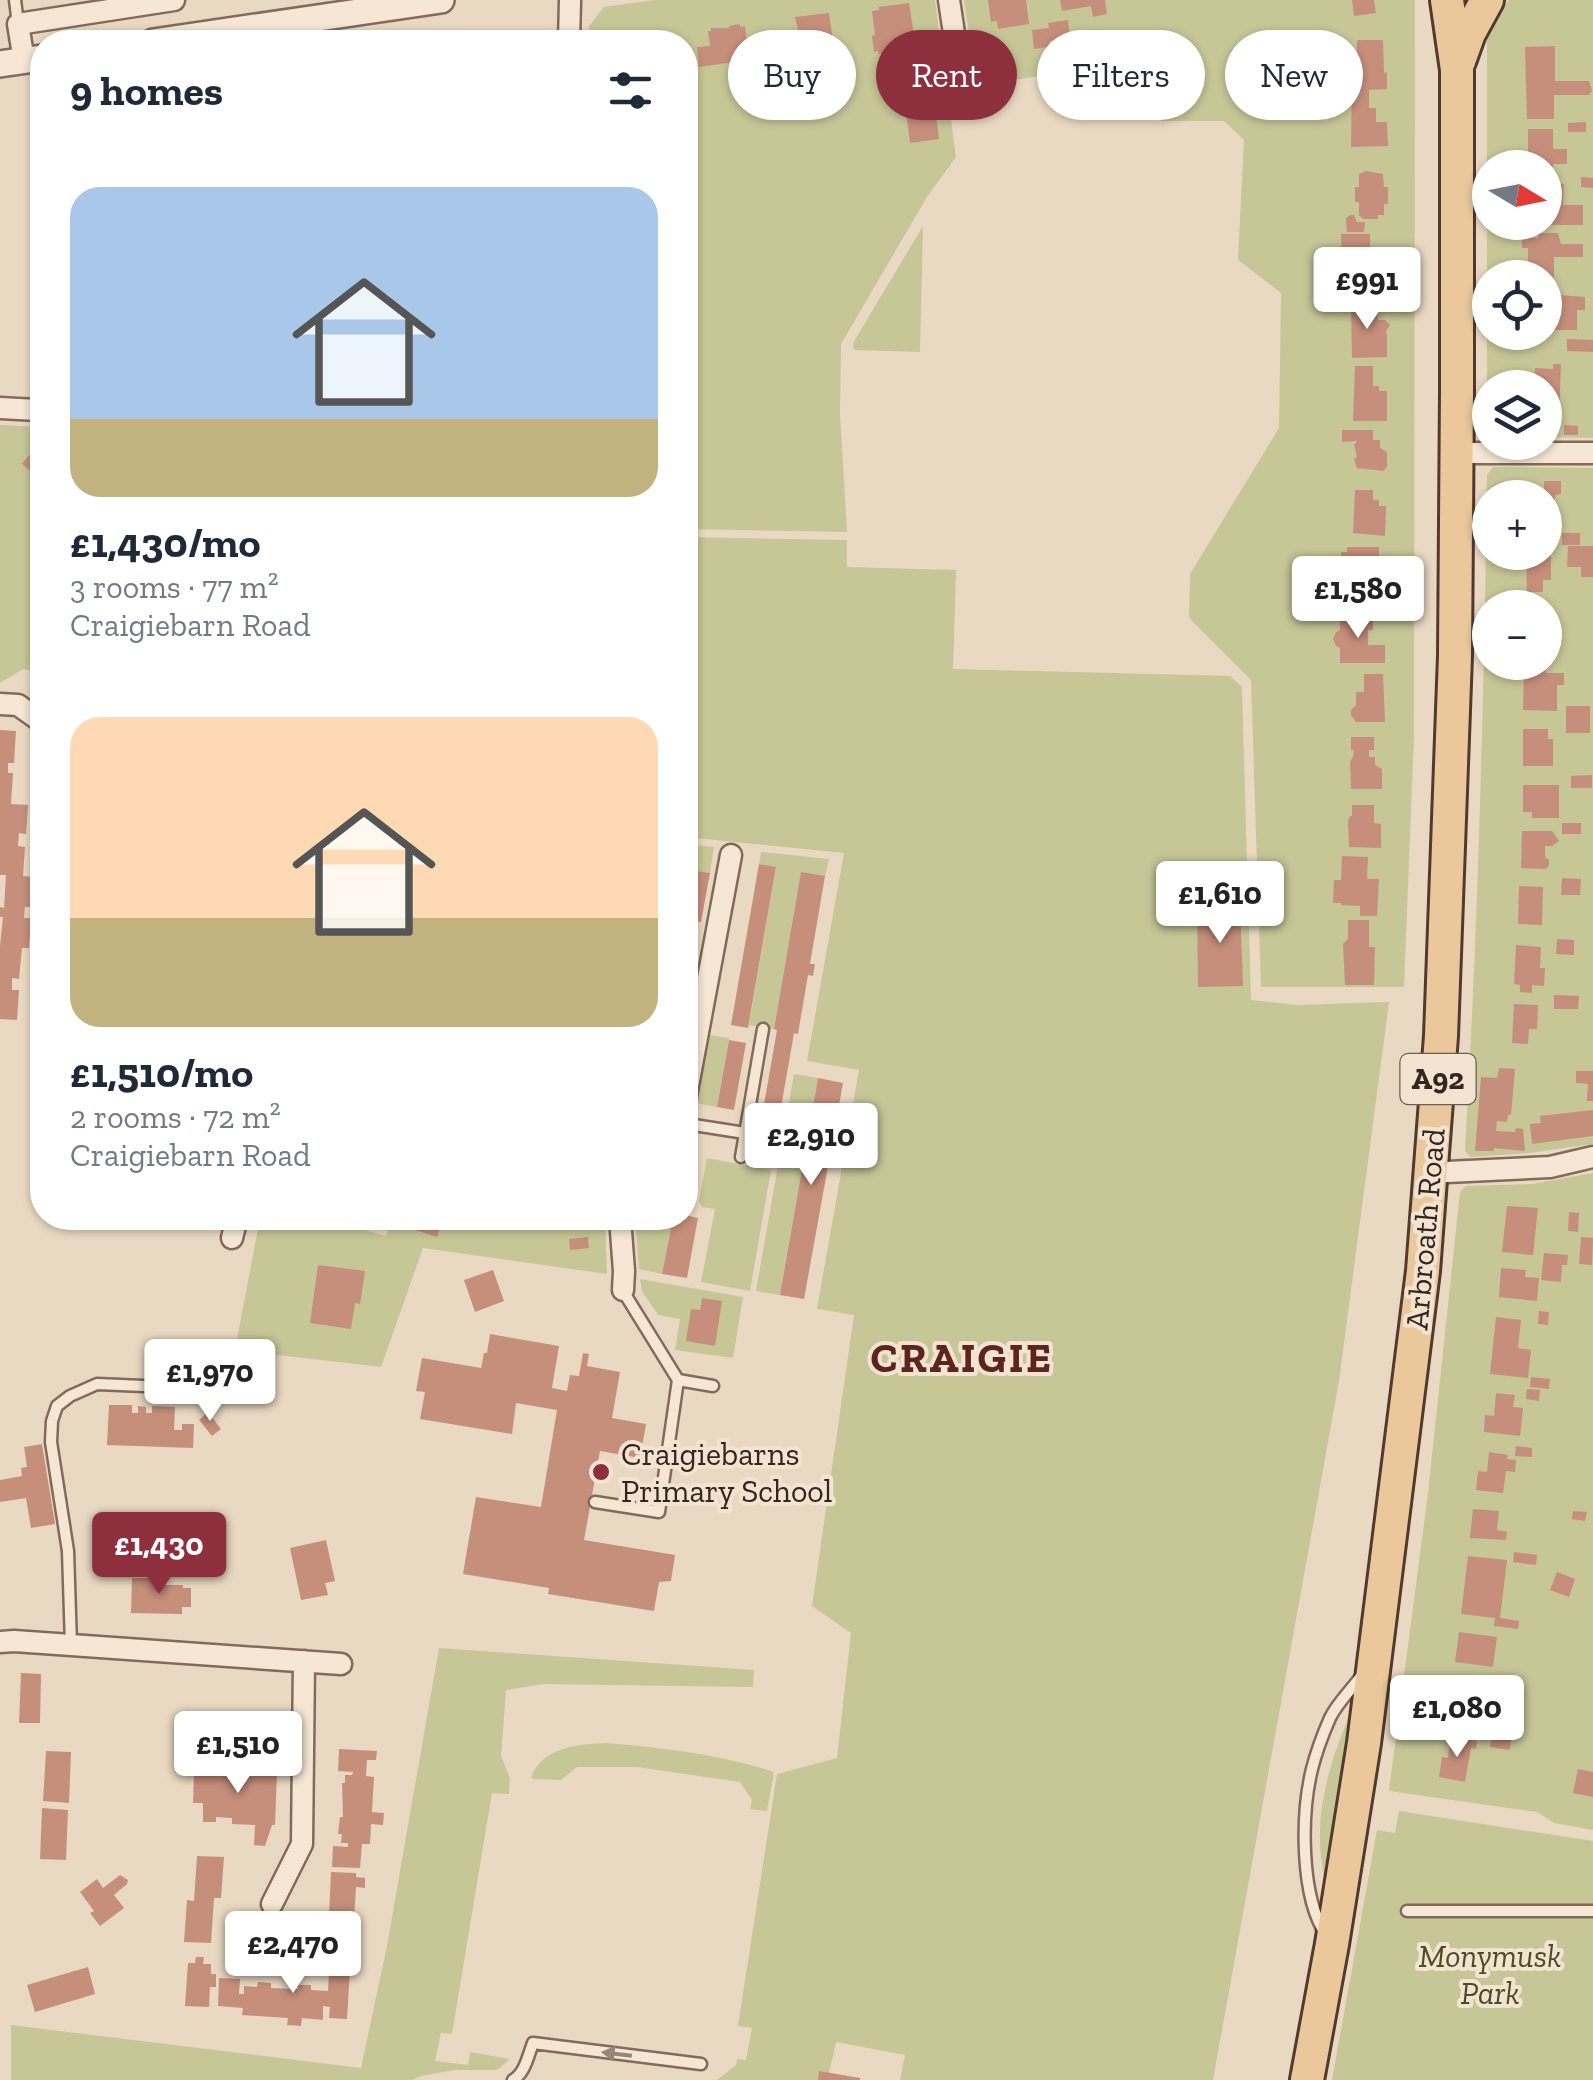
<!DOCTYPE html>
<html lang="en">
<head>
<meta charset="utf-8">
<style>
  :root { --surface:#fff; --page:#f6f6f7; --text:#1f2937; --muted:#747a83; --accent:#8d2f3d }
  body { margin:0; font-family:"Zilla Slab",serif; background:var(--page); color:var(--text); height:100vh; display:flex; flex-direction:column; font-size:38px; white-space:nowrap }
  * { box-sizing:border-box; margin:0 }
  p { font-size:32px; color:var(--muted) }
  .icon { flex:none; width:55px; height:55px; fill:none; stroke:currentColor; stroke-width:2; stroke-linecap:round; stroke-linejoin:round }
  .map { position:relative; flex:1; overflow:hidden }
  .details { position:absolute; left:30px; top:30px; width:668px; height:1200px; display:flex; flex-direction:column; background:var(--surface); border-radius:40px; box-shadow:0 2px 8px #0004 }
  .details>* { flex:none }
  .hud { position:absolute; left:728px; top:30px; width:715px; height:90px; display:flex; gap:20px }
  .needle { width:65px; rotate:100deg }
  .fabs { position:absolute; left:1472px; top:150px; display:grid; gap:20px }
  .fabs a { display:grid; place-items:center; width:90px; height:90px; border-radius:50%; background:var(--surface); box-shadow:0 2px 8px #0004; font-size:50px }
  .price { position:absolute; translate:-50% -85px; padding:0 22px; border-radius:10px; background:#fff; color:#222; font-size:32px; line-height:65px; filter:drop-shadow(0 2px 5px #0008) }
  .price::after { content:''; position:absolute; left:50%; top:60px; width:30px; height:22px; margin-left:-15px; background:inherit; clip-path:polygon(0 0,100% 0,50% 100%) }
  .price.selected { background:var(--accent); color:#fff }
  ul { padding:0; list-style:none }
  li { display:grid; align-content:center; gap:20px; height:530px; padding:0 40px }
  li span { display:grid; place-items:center; height:310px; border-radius:30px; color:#555 }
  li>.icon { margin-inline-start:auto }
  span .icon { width:180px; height:180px; fill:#fffc; stroke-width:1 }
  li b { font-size:42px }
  h2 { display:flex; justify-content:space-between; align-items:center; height:120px; padding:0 40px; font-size:42px }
  .pill { padding:0 35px; border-radius:45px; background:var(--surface); box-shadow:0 2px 8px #0004; font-size:35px; line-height:90px }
  .pill.selected { background:var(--accent); color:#fff }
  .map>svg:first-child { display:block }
  .green { fill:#c7c697; fill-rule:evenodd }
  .building { fill:#c68f7b }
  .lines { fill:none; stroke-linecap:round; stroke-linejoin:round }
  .service-casing { stroke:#836a5b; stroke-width:15 }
  .minor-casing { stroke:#836a5b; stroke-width:25 }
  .tertiary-casing { stroke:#836a5b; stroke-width:30 }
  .primary-casing { stroke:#513a2f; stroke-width:38 }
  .service { stroke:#f6e7d4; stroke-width:10 }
  .minor { stroke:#f6e7d4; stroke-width:20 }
  .tertiary { stroke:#f6e7d4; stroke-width:25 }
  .primary { stroke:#ebc89c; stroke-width:32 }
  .oneway { fill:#958679 }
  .poi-dot { fill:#8d2f3d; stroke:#f2e4d1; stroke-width:4 }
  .labels { text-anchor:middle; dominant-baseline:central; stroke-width:8; stroke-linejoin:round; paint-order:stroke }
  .shield { fill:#f2e4d1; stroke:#6d5e54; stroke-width:2.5 }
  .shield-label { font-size:30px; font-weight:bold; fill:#34251e }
  .street-label { font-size:32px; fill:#34251e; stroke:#f2e4d1 }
  .poi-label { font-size:32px; fill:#34251e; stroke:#f2e4d1; text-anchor:start }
  .park-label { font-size:32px; font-style:italic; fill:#4a4e26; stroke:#f2e4d1 }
  .district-label { font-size:42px; font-weight:bold; letter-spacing:2.5px; fill:#5d2520; stroke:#f2e4d1 }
</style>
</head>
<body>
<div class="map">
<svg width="1593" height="2080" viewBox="0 0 1593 2080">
  <rect width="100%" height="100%" fill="#ead9c2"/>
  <path class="green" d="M654,0H935L956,157L927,197L841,344L840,414L847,532L685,529V42H588L589,26L604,7Z
    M964,0H1415L1414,736L1404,987H1261L1251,680L1189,618L1190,574L1279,428L1281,293L1238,260L1244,140L1224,121H1161L1156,82L1130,61L977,86Z
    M1509,0H1593V438L1545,437V388H1490V436H1487V40L1497,16ZM1490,168H1545V222H1490ZM1490,278H1545V332H1490Z
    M923,226L920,352L854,350L853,343Z
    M0,425L42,427V703L35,697V671L23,669L0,683Z
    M1493,467L1593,468V1144L1529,1153L1471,1157L1465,1151C1478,925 1484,700 1487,475ZM1490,498H1545V552H1490ZM1490,608H1545V662H1490Z
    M685,537L847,540V567L956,570L953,669L1230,676L1242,687L1251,1000L1298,1005L1389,1002L1339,1381L1213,2080H900L905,2055L836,2042L829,2073L818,2080H717L736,2065L737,2059L746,2060L752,2028L738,2026L777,1774L837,1758L851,1633L812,1606L854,1315L817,1309L859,1070L807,1061L844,853L685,837Z
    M685,844L714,847L710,873L685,869Z
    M761,852L829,859L825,876L801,873L774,1029L749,1025L776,868L759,864Z
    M708,1035L729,1038L717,1107L696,1103Z
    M794,1074L818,1078L780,1295L756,1291Z
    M707,1158L771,1170L750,1291L701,1282L715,1209L702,1207L699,1201Z
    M1593,1173V1830L1554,1823L1537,1812L1389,1791L1428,1493L1460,1192L1466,1186L1532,1184Z
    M260,1218H321L386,1236L392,1218H605L607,1274L423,1248L381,1367L235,1350Z
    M635,1218H673L662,1274L639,1269Z
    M640,1279L743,1297L733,1358L675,1350L680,1319L658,1315L642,1291Z
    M439,1648L754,1670L753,1687L544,1684L506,1690L501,1756L510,1778L509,1794L492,1793L452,2034L441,2033L435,2061L468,2065L470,2052L510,2059L497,2070H454L421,2076L413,2080H11V2025L361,2068L387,1946Z
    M1352,1710L1326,1889C1324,1874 1320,1857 1320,1841C1319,1795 1334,1751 1352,1710Z
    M606,1743C664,1748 719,1754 774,1772L767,1811L750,1809L752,1800L740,1782L637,1767H577L561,1780L534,1779L531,1777C543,1747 578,1744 606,1743Z
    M1399,1811L1593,1841V2080H1332L1377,1830L1395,1833Z"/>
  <path class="building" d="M988,0H1026L1029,24L998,29L997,21L991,22Z
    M1060,0H1105L1107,14L1093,17L1091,6L1062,11Z
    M1352,0H1374L1376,13L1354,16Z
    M909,3L914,35L907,36L909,49L878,54V51L874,52L872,36L875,35L872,11L879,10V7Z
    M829,13L834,48L823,49L824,54L815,55V58L805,60L795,17Z
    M1068,20L1070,38L1050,41L1048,47L1034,49L1032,30L1049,28L1048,23Z
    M740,24V27L745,26L749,60L699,67L697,47L710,46L708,31H711V28H729V26Z
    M777,38L782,77L773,78L767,40Z
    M1357,40H1383L1384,73L1387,72V89L1369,90V108H1376V122H1387L1388,146L1351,147L1352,68H1357Z
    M1555,46V81H1589L1592,91L1589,95H1554V119H1527L1525,47Z
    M936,60L939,85L915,88L911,64Z
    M934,100L939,139L910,143L905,103Z
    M42,116V159L36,160L34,117Z
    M1586,122V132H1568V123Z
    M1528,129H1553V149H1567V164H1553V169L1528,168Z
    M1366,171L1383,174L1384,187H1388V204H1384V215H1378V219H1363L1359,215V202H1355V187H1359V174Z
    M1581,177L1593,178V188L1581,187Z
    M1545,183L1564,184L1563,205H1583V225H1545Z
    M1350,215H1354L1357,222H1365L1364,232H1347L1346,218Z
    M1538,233H1558L1561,244H1583V257H1554V278H1528V248H1522V237L1538,238Z
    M1341,234H1370V255H1388V279L1385,278V291H1352L1351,267H1342Z
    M1545,294L1585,297V310H1577V330H1545Z
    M1343,302H1367V309H1377L1378,320H1385L1390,325L1385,333H1387V357L1352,358L1351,309H1343Z
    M1567,339L1593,340V352L1567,351Z
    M1553,364H1561L1559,418L1545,417V388H1534L1535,368L1553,369Z
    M1355,366H1373V386H1379V391H1387V421H1353Z
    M1564,425L1578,426V435H1564Z
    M1342,430H1373V440H1380V448L1387,452V467L1383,471L1357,468L1354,459L1357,457L1354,445L1357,441L1342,442Z
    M42,439V481L22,464Z
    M1544,481H1561V494L1555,495V537H1545Z
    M1355,490H1373V500H1379V506H1386L1385,536L1353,533Z
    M1562,533H1580V545H1562Z
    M1568,546H1593V577H1581V567H1567Z
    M1347,547H1379V574L1386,577V596L1383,600L1353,598V590H1345V573H1353V564H1341V552H1347Z
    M1526,555H1551V580H1543V592H1527Z
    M1340,616H1373V630H1368V645H1385V663H1340V648L1336,646L1333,639L1336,632L1340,630Z
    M1545,624H1556V644H1545Z
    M1524,662H1546V673H1564V685H1557V711L1523,710Z
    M1364,674H1383L1385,722H1356L1351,715V710L1356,705V692H1364Z
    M1566,706H1590V733H1566Z
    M1523,729H1548V739H1553V766H1523Z
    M0,730L16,731L14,763H8V773H13L11,804L28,805L26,834L19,833L18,846L25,847L23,876L34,877L32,907H25L24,918H31L29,948H22L19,979L12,978V990H19L17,1020L0,1019V946L3,917H0V907L4,908L6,875H0Z
    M1351,737H1374V750H1369V757H1375V765L1382,769V789H1351L1350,762L1353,757L1354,750H1351Z
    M1592,775V788H1571V776Z
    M1523,785H1559V818H1532V812H1523Z
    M1352,805H1374V823L1381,824V848L1349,847L1348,821L1350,816H1352Z
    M1562,823H1581V834H1562Z
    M1522,831H1552L1559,841L1552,846H1545V857L1549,860V866L1545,869L1521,868Z
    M1342,856L1368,857L1367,879H1379L1377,916H1360V906L1341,905V903H1333L1334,880H1341Z
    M759,864L776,867L748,1028L731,1025Z
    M685,869L710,873L701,922L685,919Z
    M801,872L825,876L810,964H815L813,976L808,975L798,1034L794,1033L779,1119L762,1116L777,1030L774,1029Z
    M1562,878L1581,879L1580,895H1561Z
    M1519,886L1543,887L1542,925L1518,924Z
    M1240,904L1243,986L1198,987L1197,905Z
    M1348,920H1369V947H1375L1374,985H1345L1343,944L1348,939Z
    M1557,939L1574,940V955L1556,954Z
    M1516,945L1541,947L1540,968H1545L1544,986L1532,985V993L1520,992V985L1514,984Z
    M1554,995L1579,996L1578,1009H1554Z
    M1514,1004L1538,1005L1537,1029H1529L1528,1044L1512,1043Z
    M729,1040L746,1043L734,1110L717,1107Z
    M1499,1068L1515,1069L1511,1115H1508L1507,1122L1497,1121L1496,1131L1515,1132L1516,1128L1523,1129L1525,1151L1494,1148V1151H1475L1481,1077L1497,1078Z
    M1576,1071H1593V1101H1587L1588,1084L1576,1083Z
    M818,1078L843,1083L804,1299L780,1295Z
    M1593,1110V1136L1532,1144L1530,1124L1541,1123L1540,1116Z
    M685,1154L693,1156L687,1189H685Z
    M1507,1206L1538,1208L1533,1255L1502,1252Z
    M1569,1212L1579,1213L1578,1232L1568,1231Z
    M685,1215L698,1218L687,1278L662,1274L673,1218H685Z
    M419,1218L441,1224L437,1237L415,1230Z
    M588,1237L589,1248L570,1250L569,1239Z
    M1581,1237L1593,1238L1592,1265L1579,1264Z
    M1544,1253L1568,1255L1567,1265H1562L1561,1282L1541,1280Z
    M318,1265L365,1271L360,1304L355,1303L351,1329L310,1323Z
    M1501,1268L1526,1270L1525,1277L1539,1278L1537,1301L1499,1297Z
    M493,1270L504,1301L475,1312L464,1280Z
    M702,1298L722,1301L715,1346L686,1341L691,1309L700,1310Z
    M1539,1311L1549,1312L1548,1325L1538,1324Z
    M1496,1317L1521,1320L1518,1348L1531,1350L1528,1378L1490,1374Z
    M490,1334L559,1346L552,1388L567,1391L570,1375L579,1376L583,1353L589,1354L587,1366L620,1372L612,1418L646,1424L640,1458L600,1451L584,1540L675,1555L671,1581L659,1582L654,1611L548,1594L549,1588L463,1574L476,1497L541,1507L557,1410L516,1403L512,1434L420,1419L425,1392L416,1391L422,1358L481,1368L484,1353H487Z
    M1531,1377L1550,1379L1549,1389L1530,1387Z
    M1527,1389L1540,1390L1539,1401L1526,1399Z
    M1496,1393L1515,1395L1513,1407L1523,1408L1520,1436L1484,1432L1485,1415L1494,1416Z
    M109,1405H132V1413H138V1406L146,1407V1413H152V1406L175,1407L174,1430H182V1424H194L193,1448L107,1445Z
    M208,1412L221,1429L212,1436L199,1420Z
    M42,1444L55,1524L31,1528L26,1498L0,1502V1480L22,1476L21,1468L27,1467L24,1447Z
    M1516,1446L1532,1448V1457L1515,1456Z
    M1489,1452L1508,1455L1507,1459L1516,1460L1515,1472L1506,1471L1503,1493L1476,1490L1478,1471L1487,1472Z
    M1473,1509L1499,1511L1497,1530L1507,1532L1506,1540L1470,1538Z
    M1573,1511L1587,1512L1585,1521L1572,1519Z
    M326,1540L335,1581L325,1583L328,1595L301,1600L290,1548Z
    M1514,1552L1537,1555L1536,1565L1513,1562Z
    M1468,1556L1507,1560L1500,1618L1519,1621L1518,1629L1494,1626L1495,1618L1461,1614Z
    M1557,1572L1575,1579L1569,1597L1550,1590Z
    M132,1578H165V1585H183V1588H191V1607H182V1614L131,1613Z
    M1459,1632L1497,1637L1493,1667L1455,1662Z
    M21,1673L41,1674L40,1723H19Z
    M1494,1678L1513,1680L1512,1690L1493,1688Z
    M1462,1681L1479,1683L1478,1688L1501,1691L1496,1726L1448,1720L1451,1700H1456Z
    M1492,1735L1511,1738L1510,1750L1490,1747Z
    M1451,1737L1477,1741L1476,1749L1471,1748L1465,1782L1439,1777L1442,1757L1448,1758Z
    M339,1749L377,1751L376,1760H367L366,1776L374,1777L372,1812L384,1813L383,1825L371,1824L370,1844H362L360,1868L332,1867L333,1846L348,1847V1843H341L342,1834H338L340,1817H343L342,1783H345V1775H352L353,1772L338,1771Z
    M46,1751L71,1752L69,1803L43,1801Z
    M205,1761L251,1763V1772L277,1773L275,1825H272L265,1846L254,1845L255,1825L232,1824V1818L216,1817V1822H203V1803H193L194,1773H205Z
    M1578,1769L1593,1772V1797L1573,1793Z
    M42,1808L68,1810L66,1860L40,1859Z
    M197,1856L224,1857L221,1898H214L211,1943L184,1942L187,1900L194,1901Z
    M331,1872L356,1873V1877L365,1878V1888L356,1887L353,1939L328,1938Z
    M120,1875L128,1880L127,1884L114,1895L124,1908L100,1926L90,1913L94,1911L80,1892L97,1879L103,1888Z
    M330,1953L351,1954L347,2019L329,2018L330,2007L323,2006V2020L302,2018L301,2026L287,2025L288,2018L242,2015L243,2008L218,2006L219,1978L240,1979L239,1994H244V1986L257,1987L258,1982L271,1983V1988L298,1989V1985H311V1990L328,1991Z
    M196,1957H204L203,1964H211V1974H216V1987H210L209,2007L185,2006L188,1963H195Z
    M88,1967L95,1994L35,2012L27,1985Z
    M819,2071L860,2078V2080H818Z"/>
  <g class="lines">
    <defs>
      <path id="service" d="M15,0L18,24
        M685,1119L694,1125L745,1133
        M741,1157L763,1029
        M623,1291L678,1380L713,1386
        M595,1502L659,1512L678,1380
        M71,1645L68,1551L51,1442L52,1421L57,1406L70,1396L97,1384L167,1387
        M1407,1911H1593
        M1326,1935C1300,1896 1301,1814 1312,1769C1316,1753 1323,1734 1330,1718C1337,1703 1352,1689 1362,1675
        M513,2080C525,2073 528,2056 533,2043L701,2064"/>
      <path id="minor" d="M949,0L962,87
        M569,42L570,0
        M24,61L18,24L174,0
        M0,408L37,410
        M1456,453H1593
        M0,704L18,705L42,722
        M685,1102L731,855
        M1431,1171L1447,1172L1550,1167L1593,1157
        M620,1218L624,1271L623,1290
        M232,1238L237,1218
        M0,1642L14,1641L341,1664
        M272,1904L302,1844L304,1661"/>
      <path id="tertiary" d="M153,42L441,0
        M0,64L42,58"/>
      <path id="primary" d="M1459,61L1469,33L1487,0
        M1307,2080L1332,1944L1364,1743L1423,1271L1441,1036L1455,656L1457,391V70L1447,0"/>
    </defs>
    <use href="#service" class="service-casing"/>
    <use href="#minor" class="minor-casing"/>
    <use href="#tertiary" class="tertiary-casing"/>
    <use href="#primary" class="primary-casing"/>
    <use href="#service" class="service"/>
    <use href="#minor" class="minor"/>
    <use href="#tertiary" class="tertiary"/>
    <use href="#primary" class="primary"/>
  </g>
  <defs><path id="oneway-solid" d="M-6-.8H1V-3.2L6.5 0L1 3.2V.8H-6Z" transform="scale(2.5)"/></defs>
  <use class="oneway" href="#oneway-solid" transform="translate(617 2054) rotate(-173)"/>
  <circle class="poi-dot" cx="601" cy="1472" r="10"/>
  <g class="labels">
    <rect class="shield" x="1400.5" y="1054" width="75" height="50" rx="8"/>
    <g class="shield-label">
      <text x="1438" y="1079">A92</text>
    </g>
    <g class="street-label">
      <text transform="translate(1425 1229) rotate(-85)">Arbroath Road</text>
    </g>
    <g class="poi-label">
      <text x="621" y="1454">Craigiebarns<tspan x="621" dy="37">Primary School</tspan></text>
    </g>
    <g class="park-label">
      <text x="1490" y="1956">Monymusk<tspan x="1490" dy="37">Park</tspan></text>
    </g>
    <g class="district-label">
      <text x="962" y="1357">CRAIGIE</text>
    </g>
  </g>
</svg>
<div class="fabs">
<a><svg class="needle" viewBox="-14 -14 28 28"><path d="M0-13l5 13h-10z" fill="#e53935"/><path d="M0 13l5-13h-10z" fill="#747a83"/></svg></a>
<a><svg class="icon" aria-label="locate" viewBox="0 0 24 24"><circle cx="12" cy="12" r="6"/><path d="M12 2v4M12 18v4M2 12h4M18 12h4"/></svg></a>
<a><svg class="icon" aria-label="layers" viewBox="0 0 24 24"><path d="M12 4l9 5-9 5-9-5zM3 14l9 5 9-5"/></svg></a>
<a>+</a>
<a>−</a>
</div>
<b class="price" style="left:1367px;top:332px">£991</b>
<b class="price" style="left:1358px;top:641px">£1,580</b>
<b class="price" style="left:1220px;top:946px">£1,610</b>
<b class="price" style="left:811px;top:1188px">£2,910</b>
<b class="price" style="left:210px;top:1424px">£1,970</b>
<b class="price selected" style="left:159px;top:1597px">£1,430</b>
<b class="price" style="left:1457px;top:1760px">£1,080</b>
<b class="price" style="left:238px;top:1796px">£1,510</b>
<b class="price" style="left:293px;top:1996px">£2,470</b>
<div class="hud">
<a class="pill">Buy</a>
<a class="pill selected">Rent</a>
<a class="pill">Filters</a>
<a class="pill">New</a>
</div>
<section class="details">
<h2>9 homes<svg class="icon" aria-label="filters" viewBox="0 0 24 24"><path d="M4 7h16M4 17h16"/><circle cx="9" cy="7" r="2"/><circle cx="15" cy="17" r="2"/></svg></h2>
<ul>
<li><span style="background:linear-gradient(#a9c7e8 75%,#c2b280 0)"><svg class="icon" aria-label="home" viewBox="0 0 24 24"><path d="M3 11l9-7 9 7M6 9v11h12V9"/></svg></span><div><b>£1,430/mo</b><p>3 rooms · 77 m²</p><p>Craigiebarn Road</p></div></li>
<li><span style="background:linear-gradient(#ffd9b3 65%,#c2b280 0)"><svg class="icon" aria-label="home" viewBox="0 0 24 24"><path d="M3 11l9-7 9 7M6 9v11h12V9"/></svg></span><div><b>£1,510/mo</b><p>2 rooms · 72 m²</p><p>Craigiebarn Road</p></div></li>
</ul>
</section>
</div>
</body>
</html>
